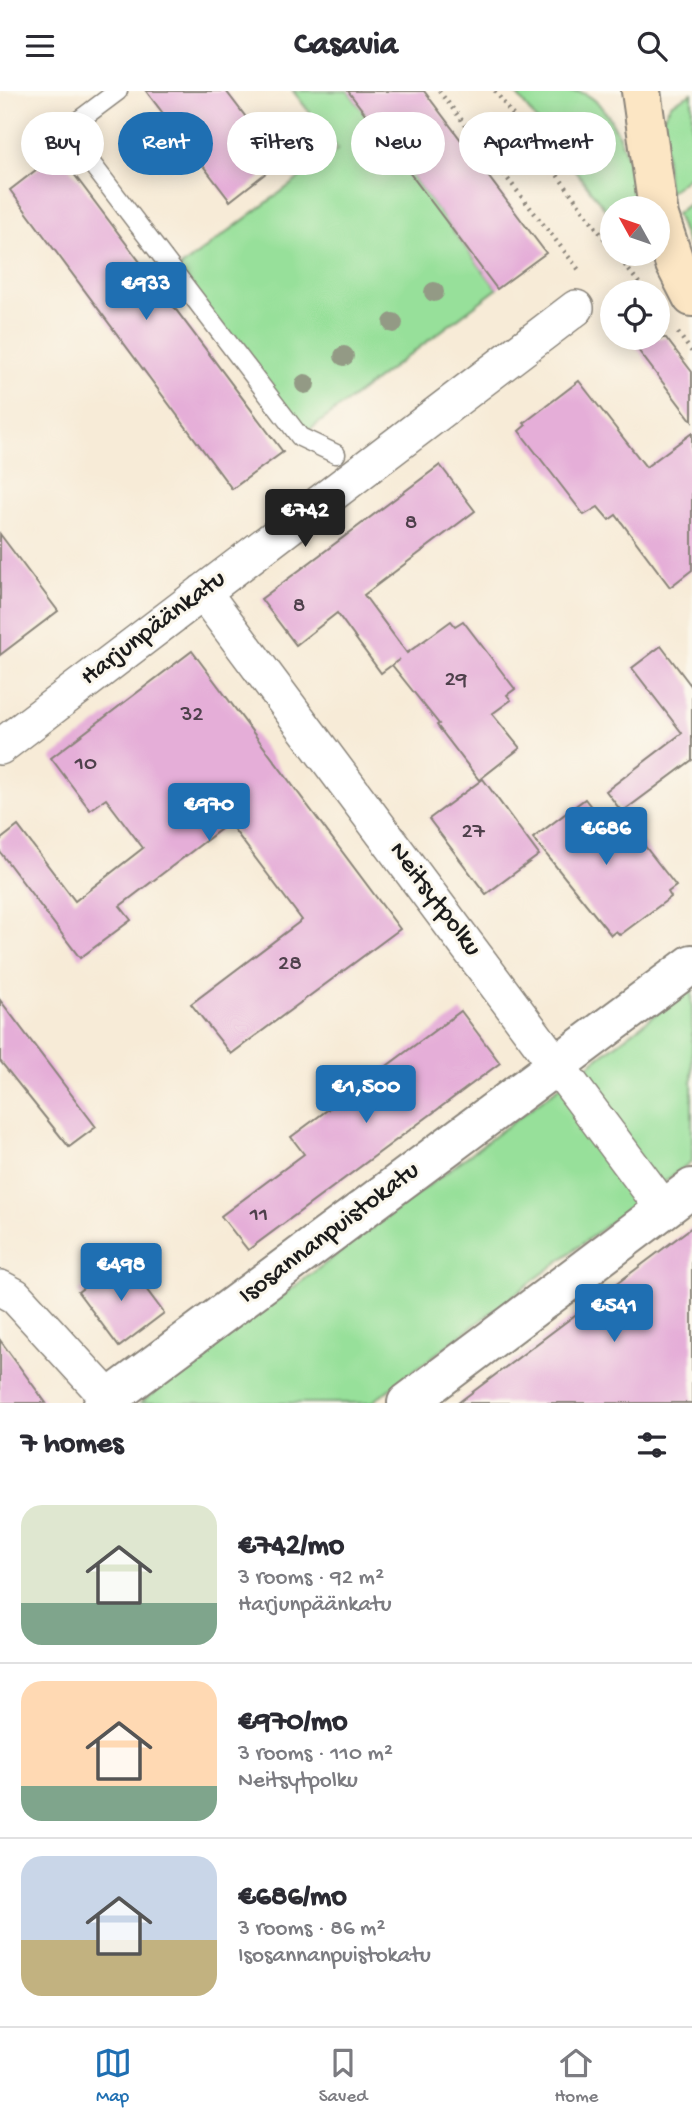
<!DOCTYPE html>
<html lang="en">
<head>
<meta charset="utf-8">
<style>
  :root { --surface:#fff; --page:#f2f2f3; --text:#2b2b33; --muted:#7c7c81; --line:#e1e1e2; --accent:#1f6fb2 }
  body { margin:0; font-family:"Gochi Hand",sans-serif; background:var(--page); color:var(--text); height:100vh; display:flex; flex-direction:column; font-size:26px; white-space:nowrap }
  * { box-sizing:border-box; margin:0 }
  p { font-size:23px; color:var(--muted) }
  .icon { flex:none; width:38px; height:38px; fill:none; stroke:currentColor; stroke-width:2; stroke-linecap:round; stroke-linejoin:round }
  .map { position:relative; height:1312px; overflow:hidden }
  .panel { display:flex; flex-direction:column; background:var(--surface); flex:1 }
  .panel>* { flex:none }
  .guide { position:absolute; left:21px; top:21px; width:651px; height:63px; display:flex; gap:14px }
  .needle { width:46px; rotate:310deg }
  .buttons { position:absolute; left:600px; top:105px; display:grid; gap:14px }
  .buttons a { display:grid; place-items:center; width:70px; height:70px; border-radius:50%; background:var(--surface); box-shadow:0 4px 18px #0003; font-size:35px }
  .price { position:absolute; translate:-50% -60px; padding:0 16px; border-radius:7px; background:var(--accent); color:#fff; font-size:23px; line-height:46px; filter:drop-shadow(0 2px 4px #0008) }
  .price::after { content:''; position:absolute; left:50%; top:42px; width:21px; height:16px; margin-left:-10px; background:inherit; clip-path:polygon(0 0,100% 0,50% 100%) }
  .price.selected { background:#222; color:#fff }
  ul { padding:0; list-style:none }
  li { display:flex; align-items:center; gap:21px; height:175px; padding:0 21px }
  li+li { border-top:2px solid var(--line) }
  li span { display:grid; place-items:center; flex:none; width:196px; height:140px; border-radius:21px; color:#555 }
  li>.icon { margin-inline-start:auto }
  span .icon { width:84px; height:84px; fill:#fffc; stroke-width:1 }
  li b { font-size:30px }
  h2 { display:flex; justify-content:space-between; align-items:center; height:84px; padding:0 21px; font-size:30px }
  .chip { padding:0 24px; border-radius:32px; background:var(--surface); box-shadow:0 4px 18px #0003; font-size:24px; line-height:63px }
  .chip.selected { background:var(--accent); color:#fff }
  header { display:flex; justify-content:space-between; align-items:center; height:91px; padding:0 21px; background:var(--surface); font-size:32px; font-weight:700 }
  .menu { display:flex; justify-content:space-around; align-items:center; height:98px; border-top:2px solid var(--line); background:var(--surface); font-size:19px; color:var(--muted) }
  .menu a { display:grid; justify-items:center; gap:4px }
  .menu .selected { color:var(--accent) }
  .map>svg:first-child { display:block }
  .green { fill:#97e09a; stroke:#5a7e5b; stroke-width:2 }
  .building { fill:#e5aed8 }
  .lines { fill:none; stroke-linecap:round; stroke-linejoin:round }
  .service-casing { stroke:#8a847a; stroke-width:21 }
  .minor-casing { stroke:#8a847a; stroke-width:38 }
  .tertiary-casing { stroke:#8a847a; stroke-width:42 }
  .secondary-casing { stroke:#8a847a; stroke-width:42 }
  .path { stroke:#8a847a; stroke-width:4.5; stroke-dasharray:2 5; stroke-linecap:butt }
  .service { stroke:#fff; stroke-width:18 }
  .minor { stroke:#fff; stroke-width:35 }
  .tertiary { stroke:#fff; stroke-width:38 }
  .secondary { stroke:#fce6c4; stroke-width:38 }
  .tree { fill:#939a85 }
  .labels { text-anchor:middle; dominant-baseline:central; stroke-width:6; stroke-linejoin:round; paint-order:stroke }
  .number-label { font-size:23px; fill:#4e404b }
  .street-label { font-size:26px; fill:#1c1c1c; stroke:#fbf7ec }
</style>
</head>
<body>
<header><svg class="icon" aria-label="menu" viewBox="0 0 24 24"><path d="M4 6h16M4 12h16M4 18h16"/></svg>Casavia<svg class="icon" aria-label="search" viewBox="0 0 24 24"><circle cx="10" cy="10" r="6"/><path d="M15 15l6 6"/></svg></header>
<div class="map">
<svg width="692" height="1312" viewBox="0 0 692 1312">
  <rect width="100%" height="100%" fill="#fbf7ec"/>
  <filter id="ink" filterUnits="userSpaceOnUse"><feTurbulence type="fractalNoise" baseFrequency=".0143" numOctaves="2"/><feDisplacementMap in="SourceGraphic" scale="14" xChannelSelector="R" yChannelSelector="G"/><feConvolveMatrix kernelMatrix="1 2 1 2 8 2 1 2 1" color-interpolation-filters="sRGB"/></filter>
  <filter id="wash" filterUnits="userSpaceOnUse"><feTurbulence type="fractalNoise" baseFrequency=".00686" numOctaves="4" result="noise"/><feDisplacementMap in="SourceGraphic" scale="28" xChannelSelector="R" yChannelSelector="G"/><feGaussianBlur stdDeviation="1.57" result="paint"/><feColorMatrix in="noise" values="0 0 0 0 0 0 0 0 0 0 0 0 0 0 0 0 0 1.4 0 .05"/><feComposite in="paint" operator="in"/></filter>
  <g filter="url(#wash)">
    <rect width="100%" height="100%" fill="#f7ebd7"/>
    <path class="green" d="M293,0H348L497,198L300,346L173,182L338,58Z
      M514,0C532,0 563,0 580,1C617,12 632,83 642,117H612V127Z
      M692,2V83L668,102L663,26L672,12Z
      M692,110V164L676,123Z
      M692,896V1070L371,1312H140Z"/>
    <g id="blocks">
      <path class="building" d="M146,0H226L280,71L230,110Z
        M348,0H424L546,162L497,198Z
        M58,62L283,361L232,398L10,99Z
        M629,247H666L692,281V330Z
        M579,290L646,376L692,342V479L670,496L616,424L609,429L598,416L584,424L519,340L526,334L524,332Z
        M440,374L475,420L364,504L407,562L451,530L455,535L463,530L515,598L507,604L511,609L492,623L520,657L479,689L437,634L439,633L392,574L400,568L381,582L337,522L296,554L261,508Z
        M0,443L58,520L0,564Z
        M661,555L692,596V669L622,721L606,700L682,642L632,577Z
        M192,560L400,838L231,963L191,913L302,829L229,732L120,815L131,829L80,867L0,761V749L18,735L75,810L143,757L106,708L90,719L51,667Z
        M483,688L539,764L486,803L429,728Z
        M585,708L604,732L619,722L676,795L668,801L671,806L620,844L616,840L611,844L533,747Z
        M0,909L96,1036L69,1056L0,970Z
        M461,920L500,972L248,1159L221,1125L304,1063L291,1046Z
        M692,1136V1312H458Z
        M123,1167L164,1222L119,1256L78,1201Z
        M0,1249L46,1312H0Z"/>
    </g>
  </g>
  <g filter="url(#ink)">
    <use href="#blocks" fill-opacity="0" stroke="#8a847a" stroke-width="2"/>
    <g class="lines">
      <defs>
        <path id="service" d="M118,0L66,39L300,346L336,363"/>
        <path id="minor" d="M203,501L664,1118
          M0,656L576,217
          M0,1197L15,1205L113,1312"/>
        <path id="tertiary" d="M103,1312L692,873
          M407,1312L692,1097"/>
        <path id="secondary" d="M641,0L659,125L675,173L692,206"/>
      </defs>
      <use href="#service" class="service-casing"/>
      <use href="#minor" class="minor-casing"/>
      <use href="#tertiary" class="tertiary-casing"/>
      <use href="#secondary" class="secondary-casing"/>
      <path class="path" d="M439,0L579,179
        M495,0L612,158
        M616,163L639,192
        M678,242L692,261"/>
      <use href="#service" class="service"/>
      <use href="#minor" class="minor"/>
      <use href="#tertiary" class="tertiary"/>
      <use href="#secondary" class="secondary"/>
    </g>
    <g class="tree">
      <circle cx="434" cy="201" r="10"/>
      <circle cx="393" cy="232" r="10"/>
      <circle cx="344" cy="265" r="10"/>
      <circle cx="305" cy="293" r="10"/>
    </g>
  </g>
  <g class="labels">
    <g class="number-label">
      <text x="411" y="432">8</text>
      <text x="299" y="515">8</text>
      <text x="456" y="589">29</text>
      <text x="192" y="624">32</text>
      <text x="86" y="673">10</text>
      <text x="473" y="741">27</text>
      <text x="290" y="873">28</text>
      <text x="259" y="1124">11</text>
    </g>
    <g class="street-label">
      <text transform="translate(154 538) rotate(-37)">Harjunpäänkatu</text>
      <text transform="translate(434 809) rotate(53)">Neitsytpolku</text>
      <text transform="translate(330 1143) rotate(-37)">Isosannanpuistokatu</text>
    </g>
  </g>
</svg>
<div class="buttons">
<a><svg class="needle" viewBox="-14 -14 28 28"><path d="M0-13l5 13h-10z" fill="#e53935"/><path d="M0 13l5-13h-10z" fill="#7c7c81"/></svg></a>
<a><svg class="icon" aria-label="locate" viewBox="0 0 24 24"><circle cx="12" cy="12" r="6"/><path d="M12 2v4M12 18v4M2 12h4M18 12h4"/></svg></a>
</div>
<b class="price" style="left:146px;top:231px">€933</b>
<b class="price selected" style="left:305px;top:458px">€742</b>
<b class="price" style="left:209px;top:752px">€970</b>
<b class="price" style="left:606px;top:776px">€686</b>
<b class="price" style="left:366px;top:1034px">€1,500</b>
<b class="price" style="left:121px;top:1212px">€498</b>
<b class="price" style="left:614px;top:1253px">€541</b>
<div class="guide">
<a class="chip">Buy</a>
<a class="chip selected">Rent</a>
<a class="chip">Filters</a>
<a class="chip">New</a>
<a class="chip">Apartment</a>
</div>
</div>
<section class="panel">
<h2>7 homes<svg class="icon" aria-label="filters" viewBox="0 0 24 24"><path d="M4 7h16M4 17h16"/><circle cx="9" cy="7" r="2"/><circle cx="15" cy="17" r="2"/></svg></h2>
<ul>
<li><span style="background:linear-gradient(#dfe7d0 70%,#7fa58c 0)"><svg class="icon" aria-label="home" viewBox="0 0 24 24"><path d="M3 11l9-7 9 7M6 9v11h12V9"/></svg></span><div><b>€742/mo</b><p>3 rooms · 92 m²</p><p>Harjunpäänkatu</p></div></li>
<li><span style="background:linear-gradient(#ffd9b3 75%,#7fa58c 0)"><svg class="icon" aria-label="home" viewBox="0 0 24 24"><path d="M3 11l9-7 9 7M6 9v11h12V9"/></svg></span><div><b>€970/mo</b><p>3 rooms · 110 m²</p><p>Neitsytpolku</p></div></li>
<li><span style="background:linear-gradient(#c9d6e8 60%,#c2b280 0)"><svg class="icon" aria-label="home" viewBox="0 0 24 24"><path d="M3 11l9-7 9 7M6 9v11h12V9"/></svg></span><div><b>€686/mo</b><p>3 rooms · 86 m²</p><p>Isosannanpuistokatu</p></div></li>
</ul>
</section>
<nav class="menu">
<a class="selected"><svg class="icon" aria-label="map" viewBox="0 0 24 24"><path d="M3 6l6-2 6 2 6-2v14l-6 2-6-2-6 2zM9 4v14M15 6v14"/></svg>Map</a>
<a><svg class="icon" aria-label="saved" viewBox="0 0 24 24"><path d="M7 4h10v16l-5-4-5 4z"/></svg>Saved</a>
<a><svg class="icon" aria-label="home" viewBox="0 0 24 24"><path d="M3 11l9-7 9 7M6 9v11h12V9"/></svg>Home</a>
</nav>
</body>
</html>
